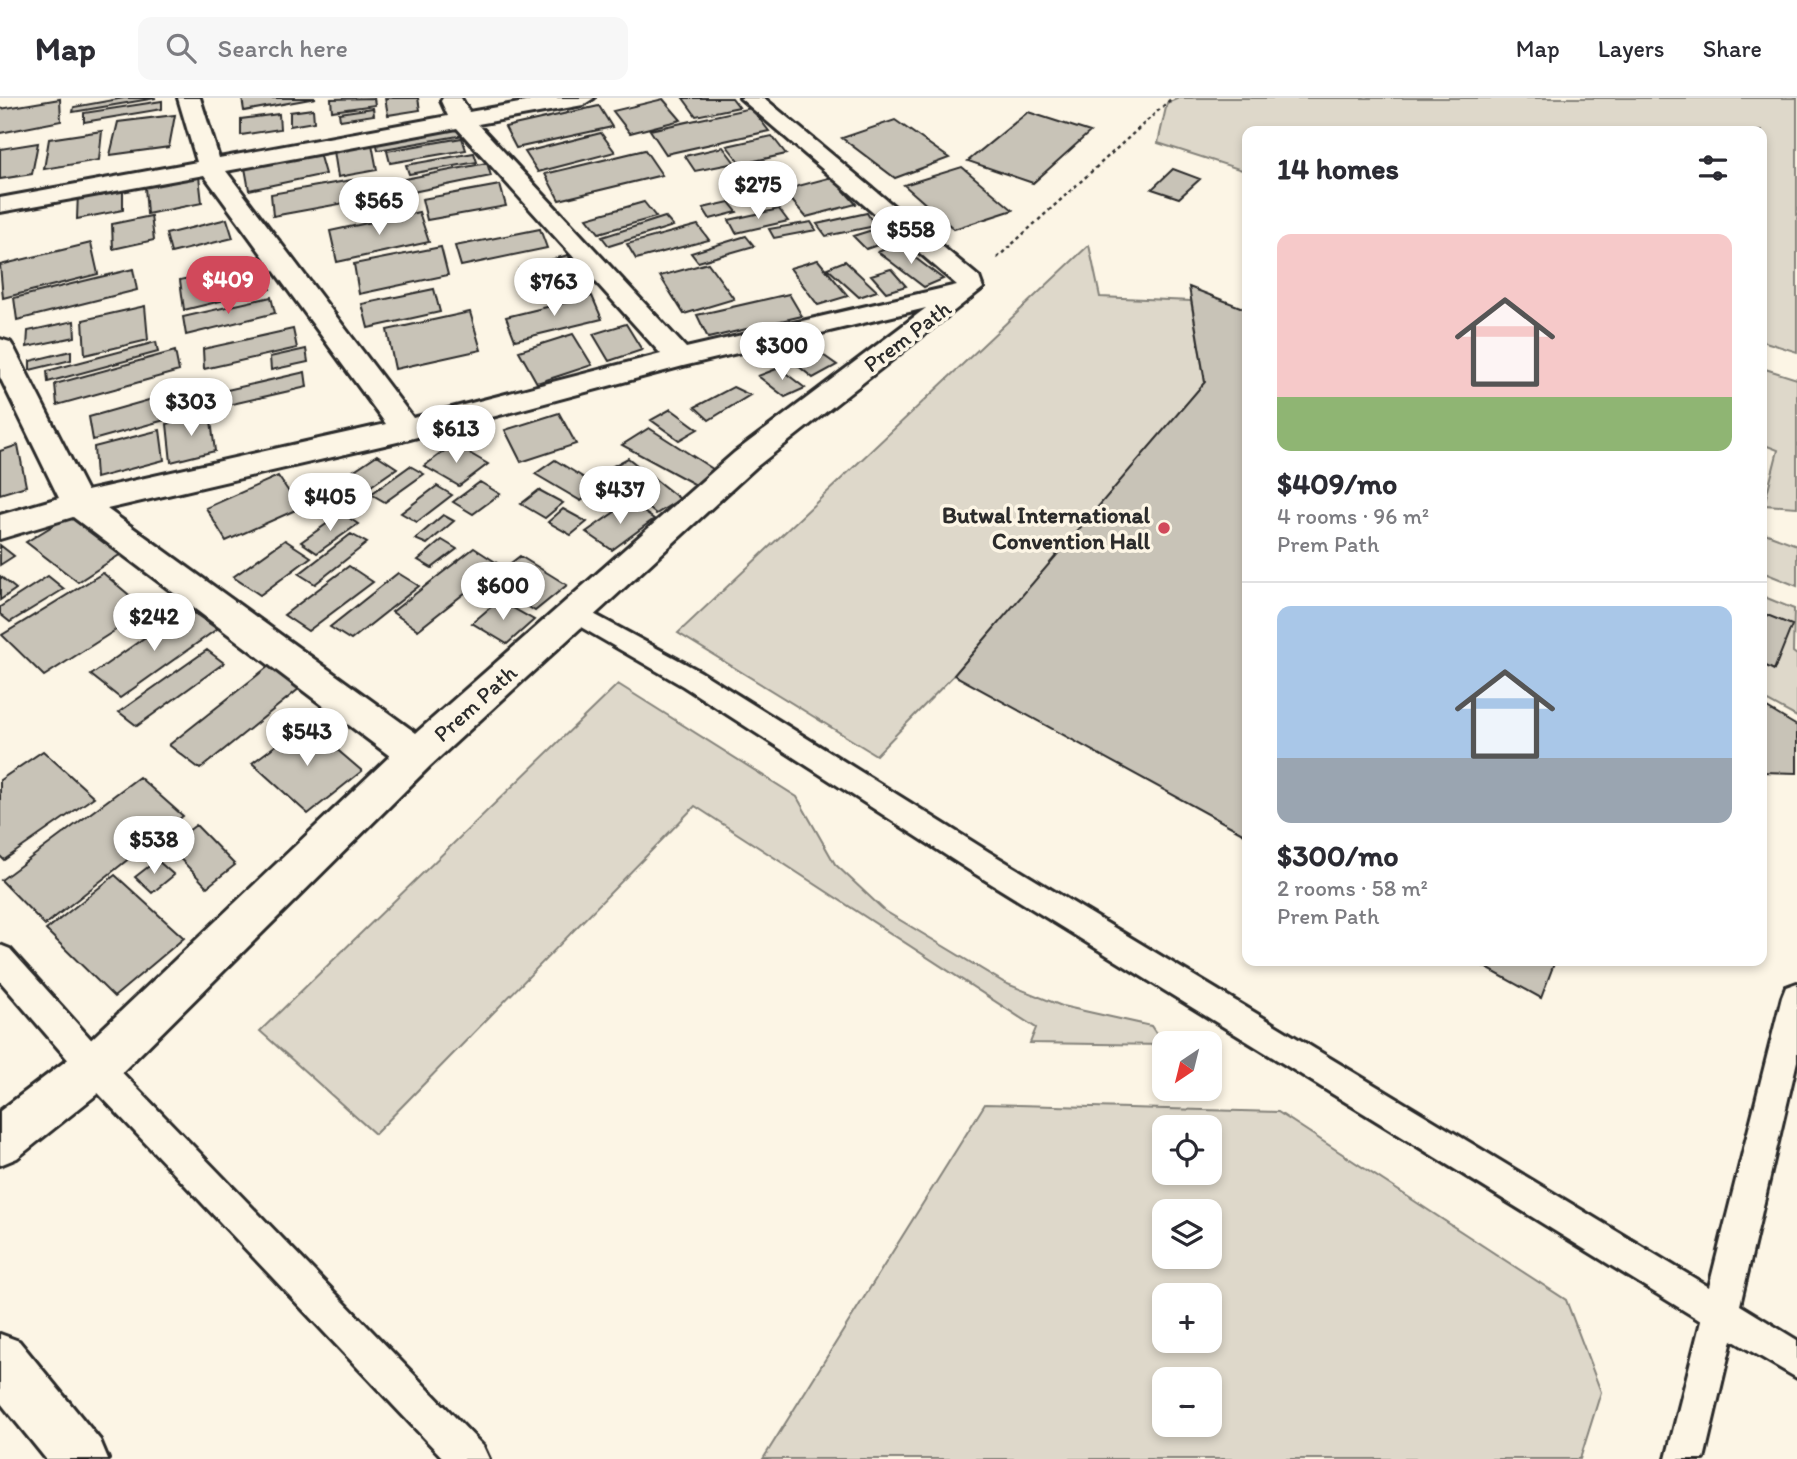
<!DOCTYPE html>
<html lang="en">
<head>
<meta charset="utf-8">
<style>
  :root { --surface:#fff; --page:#f7f7f7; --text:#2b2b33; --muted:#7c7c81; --line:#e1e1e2; --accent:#d1495b }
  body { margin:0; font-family:Itim,sans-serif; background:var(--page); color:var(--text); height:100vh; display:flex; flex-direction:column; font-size:26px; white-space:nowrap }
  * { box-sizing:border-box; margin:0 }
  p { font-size:23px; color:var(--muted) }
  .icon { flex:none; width:38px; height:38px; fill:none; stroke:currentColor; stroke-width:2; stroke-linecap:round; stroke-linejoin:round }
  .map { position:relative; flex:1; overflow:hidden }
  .details { position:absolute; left:1242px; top:28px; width:525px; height:840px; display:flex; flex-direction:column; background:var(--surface); border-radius:14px; box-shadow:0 4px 10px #0003 }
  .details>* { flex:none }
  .needle { width:46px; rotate:215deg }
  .fabs { position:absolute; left:1152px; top:933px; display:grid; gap:14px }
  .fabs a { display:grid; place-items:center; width:70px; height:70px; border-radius:14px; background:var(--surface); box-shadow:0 4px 10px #0003; font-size:35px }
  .price { position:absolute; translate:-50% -60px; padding:0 16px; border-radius:24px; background:#fff; color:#222; font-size:23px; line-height:46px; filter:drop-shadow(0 2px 4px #0008) }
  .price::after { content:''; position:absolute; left:50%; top:42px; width:21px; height:16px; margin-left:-10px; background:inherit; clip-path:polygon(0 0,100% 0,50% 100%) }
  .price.on { background:var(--accent); color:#fff }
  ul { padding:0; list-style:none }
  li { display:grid; align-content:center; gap:14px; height:371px; padding:0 35px }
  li+li { border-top:2px solid var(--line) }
  li span { display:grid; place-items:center; height:217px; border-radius:14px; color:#555 }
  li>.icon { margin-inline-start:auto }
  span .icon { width:126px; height:126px; fill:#fffc; stroke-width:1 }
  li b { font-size:30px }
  h2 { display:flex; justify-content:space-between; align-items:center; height:84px; padding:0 35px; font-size:30px }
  header { display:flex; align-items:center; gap:42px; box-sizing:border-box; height:98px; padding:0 35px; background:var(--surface); border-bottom:2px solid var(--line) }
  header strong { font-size:33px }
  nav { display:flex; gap:38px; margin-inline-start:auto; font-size:24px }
  .search { width:490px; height:63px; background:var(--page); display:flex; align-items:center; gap:18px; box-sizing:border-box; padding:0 24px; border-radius:14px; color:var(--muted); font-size:26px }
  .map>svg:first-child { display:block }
  .green { fill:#ded8ca; stroke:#84827a; stroke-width:2; fill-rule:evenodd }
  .building { fill:#c8c3b7; stroke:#2b2b2b; stroke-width:2 }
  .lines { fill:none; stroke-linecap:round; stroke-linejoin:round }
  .lane-casing { stroke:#2b2b2b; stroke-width:6 }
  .street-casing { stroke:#2b2b2b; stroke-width:6 }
  .highway-casing { stroke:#2b2b2b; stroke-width:6 }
  .path { stroke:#2b2b2b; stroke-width:2.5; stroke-dasharray:3.5 3.5; stroke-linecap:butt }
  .lane { fill:#fcf5e5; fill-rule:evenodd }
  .street { fill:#fcf5e5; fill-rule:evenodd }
  .highway { fill:#fcf5e5; fill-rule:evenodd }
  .poi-dot { fill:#d1495b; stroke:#fcf5e5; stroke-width:2.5 }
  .labels { text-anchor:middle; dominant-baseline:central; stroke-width:7; stroke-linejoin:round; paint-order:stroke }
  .street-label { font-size:23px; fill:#2b2b2b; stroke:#fcf5e5 }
  .poi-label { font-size:23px; font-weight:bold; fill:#2b2b2b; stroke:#fcf5e5; text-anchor:end }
</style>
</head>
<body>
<header>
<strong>Map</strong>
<div class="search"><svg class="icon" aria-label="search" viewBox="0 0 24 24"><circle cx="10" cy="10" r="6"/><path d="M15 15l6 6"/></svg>Search here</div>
<nav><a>Map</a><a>Layers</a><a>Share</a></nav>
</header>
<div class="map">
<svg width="1797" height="1361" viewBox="0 0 1797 1361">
  <rect width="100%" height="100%" fill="#fcf5e5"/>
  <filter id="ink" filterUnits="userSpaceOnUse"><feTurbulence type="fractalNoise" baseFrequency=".0143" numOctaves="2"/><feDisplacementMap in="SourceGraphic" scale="14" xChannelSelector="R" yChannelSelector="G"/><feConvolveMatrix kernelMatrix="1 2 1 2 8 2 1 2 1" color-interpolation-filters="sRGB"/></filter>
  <g filter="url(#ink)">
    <path class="green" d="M1179,0H1797V254L1762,243V33H1248V74L1158,45L1167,5Z
      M1089,147L1100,199L1191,203L1205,284L954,577L876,657L678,535Z
      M1762,270L1797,281V409L1764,407L1778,352L1762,346Z
      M1762,434L1797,447V488L1762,474Z
      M1762,498L1794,511L1793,554L1797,557V619L1762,600Z
      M618,586L797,699L835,766L885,813L1005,885L1062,908L1151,928L1164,947L1030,945L1036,930L695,708L375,1036L260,933Z
      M985,1006L1278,1014L1566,1202L1601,1294L1580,1361H763ZM1164,1029H1209V1074H1164ZM1164,1113H1209V1158H1164ZM1164,1197H1209V1242H1164ZM1164,1281H1209V1326H1164Z"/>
    <path class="building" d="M124,0H156L73,14L74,9Z
      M242,0H316L244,13Z
      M374,0L375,7L332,13L331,1Z
      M385,0H418L420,12L388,17Z
      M683,0H732L739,9L696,18Z
      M60,1L61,23L0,35V11Z
      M663,1L681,22L630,35L613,13Z
      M162,3V11L84,24V15Z
      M599,8L612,29L516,50L505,29Z
      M373,10L374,17L340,22L339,15Z
      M751,10L769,33L666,56L650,32Z
      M313,11L314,24L290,28V14Z
      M1028,14L1090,34L1033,85L968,63Z
      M279,16L280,31L241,37V21Z
      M175,17L169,49L110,57L118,24Z
      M895,22L949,60L895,80L842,40Z
      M461,28L464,37L378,52L376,42Z
      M102,33L99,62L44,71L49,41Z
      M601,35L615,54L538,74L525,54Z
      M772,38L786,56L741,66L727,48Z
      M462,40L466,52L390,65L387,53Z
      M38,45L32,76L0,81V51Z
      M372,46L377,72L338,79L334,53Z
      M723,49L735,65L695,73L685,58Z
      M645,52L662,77L559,102L545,76Z
      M319,55L325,76L249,92L245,70Z
      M474,55L477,64L409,76L406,67Z
      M487,65L491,78L393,98L389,84Z
      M962,69L1013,112L954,131L904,87Z
      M1173,71L1200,81L1179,100L1152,91Z
      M199,78L202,105L147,116L145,89Z
      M832,79L856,106L806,119L783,92Z
      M352,82L356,103L273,118L271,96Z
      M123,86V112L77,121L78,94Z
      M500,87L506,108L427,122L422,101Z
      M644,104L656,119L599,135L587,120Z
      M729,104L737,114L710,121L703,110Z
      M779,111L788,123L736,135L729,122Z
      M419,114L429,144L337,164L330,133Z
      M867,115L875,128L826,138L817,126Z
      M151,118L154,142L113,151L112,126Z
      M665,119L673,128L609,148L602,139Z
      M227,121L233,140L171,155L166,136Z
      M811,124L816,132L774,140L769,131Z
      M698,127L709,142L636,161L627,146Z
      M882,129L895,141L866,151L853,138Z
      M540,131L547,150L461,168L455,148Z
      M746,138L754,148L698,164L691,155Z
      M91,145L98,176L3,200L0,167Z
      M897,146L943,181L924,189L878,154Z
      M441,149L448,177L359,196L354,166Z
      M568,157L587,187L536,201L519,171Z
      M818,162L848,198L818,207L790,170Z
      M263,163L270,191L184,212L180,182Z
      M845,163L877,193L859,199L827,170Z
      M708,165L734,201L684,216L660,178Z
      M133,171L137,192L17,222L14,200Z
      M891,171L906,188L886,194L871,177Z
      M1189,189L1248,212V738L954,577L1205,284Z
      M434,191L440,214L368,230L362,206Z
      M789,196L802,218L708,240L697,217Z
      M592,198L602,221L515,242L506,219Z
      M271,199L275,215L186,237L183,219Z
      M145,208L148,242L85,257L83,222Z
      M470,214L481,252L395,271L387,232Z
      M74,223L75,239L27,249L28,233Z
      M626,226L642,252L609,263L593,236Z
      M293,231L297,250L204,271L203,251Z
      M573,236L592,267L537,285L519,253Z
      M156,244L158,254L48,284L47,273Z
      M306,251L308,264L271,272L270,259Z
      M71,253V262L30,272V263Z
      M175,253L179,273L57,307L55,286Z
      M820,255L837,267L813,280L797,267Z
      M779,270L805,290L785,299L758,278Z
      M305,274L307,289L228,307L227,292Z
      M733,289L750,297L709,322L695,309Z
      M191,290L197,313L93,342L89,319Z
      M671,311L698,331L679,342L651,322Z
      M210,315L215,353L171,364L167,326Z
      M559,315L576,346L521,364L505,332Z
      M649,330L716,373L696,387L622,347Z
      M160,332L164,362L96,380L94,349Z
      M454,346L488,366L459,388L424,368Z
      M18,347L26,388L0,396V353Z
      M377,357L397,370L365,392L344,379Z
      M628,360L680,401L656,416L604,373Z
      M555,362L599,389L581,403L535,376Z
      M410,368L424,376L385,404L371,396Z
      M278,378L300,410L226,443L206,410Z
      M480,384L500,396L473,416L453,404Z
      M437,388L452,397L417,424L401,415Z
      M539,392L563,405L545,420L521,406Z
      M629,404L654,421L612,452L586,434Z
      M563,411L587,424L571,437L548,424Z
      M342,415L358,426L317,455L301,444Z
      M443,417L454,423L427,446L415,441Z
      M69,418L121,456L78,484L26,444Z
      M351,436L367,445L315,486L299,476Z
      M285,442L311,459L260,497L233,479Z
      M442,442L457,451L432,470L418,462Z
      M0,447L14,458L0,467Z
      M474,450L500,467L418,532L392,514Z
      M520,458L567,487L535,513L488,483Z
      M349,468L373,484L308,533L284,517Z
      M103,475L147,512L44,578L2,537Z
      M398,475L419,488L351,542L330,529Z
      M0,478L16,491L0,502Z
      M48,478L64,491L10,524L0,516V509Z
      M499,502L534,522L507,546L472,525Z
      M187,510L217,531L120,600L91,577Z
      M1762,515L1792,527L1774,572L1762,566Z
      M207,552L224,565L137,628L119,614Z
      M274,564L305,586L200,671L169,647Z
      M1762,607L1797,628V675L1762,674Z
      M306,625L362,673L308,716L252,665Z
      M43,653L94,699L4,762L0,758V682Z
      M139,679L183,718L45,827L1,782Z
      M196,727L235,767L207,789L168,748Z
      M157,762L174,777L152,795L135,779Z
      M115,777L184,840L114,899L46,832Z
      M1474,863H1555L1541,900Z"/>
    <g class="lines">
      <defs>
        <path id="lane" d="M575,506L701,574L989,754L1709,1189L1782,899L1786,889L1797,885V963L1740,1207L1797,1242V1280L1732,1242L1704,1361H1666L1701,1223L969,772L683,588L567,521L563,515L567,509Z
          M0,847L10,851L106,958L483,1348L489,1361H444L84,980L0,883Z"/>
        <path id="street" d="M178,0H200L219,60L448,18L441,3L443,0H461L469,14L547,0H594L583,7L478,26L686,250L957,187L740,0H764L979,179L983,190L756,369L430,668L111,985L17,1060L0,1067V1013L79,953L390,658L73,419L0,441V417L59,400L0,279V241L10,244L14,250L87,393L386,326L204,77L0,114V100L197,64ZM457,30L661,256L413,320L226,73ZM926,210L734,355L416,635L107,411L406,342L683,268Z"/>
        <path id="highway" d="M0,1236L19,1243L100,1342L108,1361H46L0,1304Z"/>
      </defs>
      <use href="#lane" class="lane-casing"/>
      <use href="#street" class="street-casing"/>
      <use href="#highway" class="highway-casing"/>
      <path class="path" d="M997,160L1172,0"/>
      <use href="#lane" class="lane"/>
      <use href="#street" class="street"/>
      <use href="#highway" class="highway"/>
    </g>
  </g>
  <circle class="poi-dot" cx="1164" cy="430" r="7"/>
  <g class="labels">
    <g class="street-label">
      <text transform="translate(907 238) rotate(-37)">Prem Path</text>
      <text transform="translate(475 605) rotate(-42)">Prem Path</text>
    </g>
    <g class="poi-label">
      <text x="1150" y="417">Butwal International<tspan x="1150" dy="26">Convention Hall</tspan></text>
    </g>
  </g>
</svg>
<div class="fabs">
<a><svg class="needle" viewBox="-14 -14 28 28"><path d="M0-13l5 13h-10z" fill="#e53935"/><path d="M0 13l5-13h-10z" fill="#7c7c81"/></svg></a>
<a><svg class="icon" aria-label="locate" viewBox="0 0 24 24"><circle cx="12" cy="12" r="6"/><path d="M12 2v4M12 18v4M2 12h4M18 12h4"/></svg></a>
<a><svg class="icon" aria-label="layers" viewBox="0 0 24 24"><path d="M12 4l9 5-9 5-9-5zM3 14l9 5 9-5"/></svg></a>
<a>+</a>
<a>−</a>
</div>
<b class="price" style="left:758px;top:123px">$275</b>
<b class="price" style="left:379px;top:139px">$565</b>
<b class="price" style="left:911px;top:168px">$558</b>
<b class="price on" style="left:228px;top:218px">$409</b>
<b class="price" style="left:554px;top:220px">$763</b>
<b class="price" style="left:782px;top:284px">$300</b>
<b class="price" style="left:191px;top:340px">$303</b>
<b class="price" style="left:456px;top:367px">$613</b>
<b class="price" style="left:620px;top:428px">$437</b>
<b class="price" style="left:330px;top:435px">$405</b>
<b class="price" style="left:503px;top:524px">$600</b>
<b class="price" style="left:154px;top:555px">$242</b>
<b class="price" style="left:307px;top:670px">$543</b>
<b class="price" style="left:154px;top:778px">$538</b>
<section class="details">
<h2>14 homes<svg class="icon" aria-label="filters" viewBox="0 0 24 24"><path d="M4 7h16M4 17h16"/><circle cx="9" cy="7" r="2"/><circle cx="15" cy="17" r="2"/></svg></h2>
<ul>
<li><span style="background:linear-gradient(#f6c9c9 75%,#8fb573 0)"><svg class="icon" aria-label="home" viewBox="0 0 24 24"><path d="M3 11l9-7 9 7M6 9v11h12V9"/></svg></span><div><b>$409/mo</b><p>4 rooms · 96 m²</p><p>Prem Path</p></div></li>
<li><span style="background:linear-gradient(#a9c7e8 70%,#9aa5b1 0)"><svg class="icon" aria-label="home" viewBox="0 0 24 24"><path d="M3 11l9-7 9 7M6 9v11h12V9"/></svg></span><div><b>$300/mo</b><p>2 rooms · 58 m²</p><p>Prem Path</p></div></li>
</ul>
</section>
</div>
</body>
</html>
